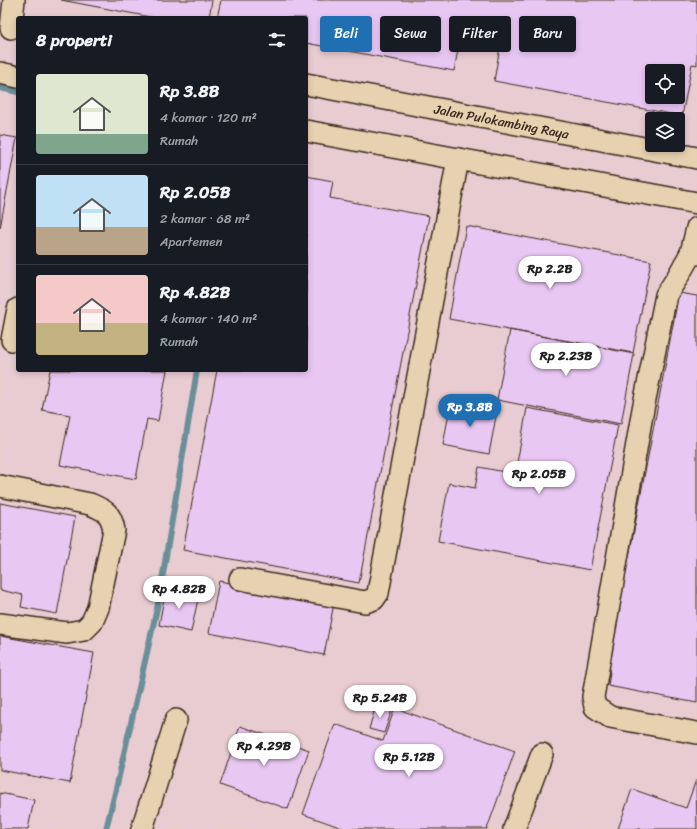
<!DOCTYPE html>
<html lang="id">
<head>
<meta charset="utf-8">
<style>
  :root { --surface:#171b24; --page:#242831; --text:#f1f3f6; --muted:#9ea1a6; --line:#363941; --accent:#1f6fb2 }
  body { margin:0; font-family:Sriracha,sans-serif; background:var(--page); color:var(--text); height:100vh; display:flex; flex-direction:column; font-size:15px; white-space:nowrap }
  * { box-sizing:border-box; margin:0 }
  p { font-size:13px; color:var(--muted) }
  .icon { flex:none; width:22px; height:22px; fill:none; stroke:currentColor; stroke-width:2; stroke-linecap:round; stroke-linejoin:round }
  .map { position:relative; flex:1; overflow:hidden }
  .drawer { position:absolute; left:16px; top:16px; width:292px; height:356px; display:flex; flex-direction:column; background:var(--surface); border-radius:4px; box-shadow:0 2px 6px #0003 }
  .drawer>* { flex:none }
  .hud { position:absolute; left:320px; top:16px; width:317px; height:36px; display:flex; gap:8px }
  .fabs { position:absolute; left:645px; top:64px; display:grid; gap:8px }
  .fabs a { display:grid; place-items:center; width:40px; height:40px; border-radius:4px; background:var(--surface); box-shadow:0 2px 6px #0003; font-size:20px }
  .price { position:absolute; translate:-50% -34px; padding:0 9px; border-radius:14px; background:#fff; color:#222; font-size:13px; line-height:26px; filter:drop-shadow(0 1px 2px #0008) }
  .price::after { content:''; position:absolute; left:50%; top:24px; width:12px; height:9px; margin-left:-6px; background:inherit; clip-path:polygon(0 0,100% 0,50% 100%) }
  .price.selected { background:var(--accent); color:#fff }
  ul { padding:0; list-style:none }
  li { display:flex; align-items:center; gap:12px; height:100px; padding:0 20px }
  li+li { border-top:1px solid var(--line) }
  li span { display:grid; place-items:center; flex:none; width:112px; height:80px; border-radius:4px; color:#555 }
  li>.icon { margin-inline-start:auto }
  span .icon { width:48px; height:48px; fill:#fffc; stroke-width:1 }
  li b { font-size:17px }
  h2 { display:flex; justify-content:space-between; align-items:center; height:48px; padding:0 20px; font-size:17px }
  .pill { padding:0 14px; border-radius:4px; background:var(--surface); box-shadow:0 2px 6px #0003; font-size:14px; line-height:36px }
  .pill.selected { background:var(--accent); color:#fff }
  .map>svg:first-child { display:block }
  .built { fill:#e8ccd2; fill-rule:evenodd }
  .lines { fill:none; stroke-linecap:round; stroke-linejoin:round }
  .stream { stroke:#6a8f99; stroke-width:6 }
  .building { fill:#e9c7f3; stroke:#3b2a1e; fill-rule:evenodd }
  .minor-casing { stroke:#3b2a1e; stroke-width:24 }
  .minor { stroke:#e7d1b0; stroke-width:21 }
  .labels { text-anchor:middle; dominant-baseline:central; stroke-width:3.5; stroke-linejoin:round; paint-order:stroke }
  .street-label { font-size:13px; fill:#3b2a1e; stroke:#e7d1b0 }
</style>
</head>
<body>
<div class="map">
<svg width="697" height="829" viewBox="0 0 697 829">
  <rect width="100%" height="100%" fill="#e8cec4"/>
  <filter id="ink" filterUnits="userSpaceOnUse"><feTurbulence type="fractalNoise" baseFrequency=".025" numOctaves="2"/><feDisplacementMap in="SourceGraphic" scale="8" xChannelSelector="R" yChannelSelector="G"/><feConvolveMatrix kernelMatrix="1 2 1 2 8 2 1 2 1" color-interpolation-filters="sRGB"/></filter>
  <g filter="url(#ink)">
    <path class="built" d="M0,0H697V829H0ZM18,18H306V370H18ZM652,71H678V97H652ZM652,119H678V145H652Z"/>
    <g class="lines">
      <path class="stream" d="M0,88L18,92
        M106,829L116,789L158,604L197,370"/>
    </g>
    <path class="building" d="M61,0H212L209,18H156Z
      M221,0H697V65L692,64L682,116L494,81L500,47L460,39L454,71L306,43V18H217ZM652,71H678V97H652Z
      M0,135L17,138L0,228Z
      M306,176L333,181L330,198L429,216L359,583L183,550L217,370H306Z
      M466,226L651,261L633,353L449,319Z
      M679,293L697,296V703L608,686L610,672L598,670L619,561L628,562Z
      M510,330L634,354L621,424L497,400Z
      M50,370H167L158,421L147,419L136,479L60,465L70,415L42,410Z
      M451,402L497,411L489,454L443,445Z
      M527,408L618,425L590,570L438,541L449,483L475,488L479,467L515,474Z
      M0,503L75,517L57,614L21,607L23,595L0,590Z
      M219,581L334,603L324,655L209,633Z
      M166,588L199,594L191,632L159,625Z
      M0,636L94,653L70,783L0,770Z
      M382,686L403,692L398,708L378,702Z
      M376,705L392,710L384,733L369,729Z
      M395,708L515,751L487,829H345L303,814L335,724L383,741Z
      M240,726L309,750L288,809L220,785Z
      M696,780L697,829H618L632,789L686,808Z
      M0,793L34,800L28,829H0Z"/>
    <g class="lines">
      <defs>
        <g id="minor">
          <path d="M11,28L14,0"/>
          <path d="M0,73L18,77"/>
          <path id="s1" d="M306,84L697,158"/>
          <path d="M306,131L697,203"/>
          <path d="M697,228L691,253L697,254"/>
          <path d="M691,253L677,278L666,295L643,409L593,697L595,707L610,717L697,733"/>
          <path d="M12,340L18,309"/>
          <path d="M0,486L90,504C106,511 111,513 114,530L98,608L92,622L84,630L67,633L0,624"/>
          <path d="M240,579L365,602L374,599L378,593L458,159"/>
          <path d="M142,829L176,720"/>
          <path d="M514,829L542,754"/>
        </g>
      </defs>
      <use href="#minor" class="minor-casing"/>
      <use href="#minor" class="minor"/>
    </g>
  </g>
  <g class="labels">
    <g class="street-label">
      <text stroke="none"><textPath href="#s1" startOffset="199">Jalan Pulokambing Raya</textPath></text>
    </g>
  </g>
</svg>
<div class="fabs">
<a><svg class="icon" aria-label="locate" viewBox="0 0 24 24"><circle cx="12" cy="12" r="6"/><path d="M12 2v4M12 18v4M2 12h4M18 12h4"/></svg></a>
<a><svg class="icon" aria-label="layers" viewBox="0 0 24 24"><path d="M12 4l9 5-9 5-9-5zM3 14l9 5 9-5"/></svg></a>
</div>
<b class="price" style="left:550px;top:290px">Rp 2.2B</b>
<b class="price" style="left:566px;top:377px">Rp 2.23B</b>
<b class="price selected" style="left:470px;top:428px">Rp 3.8B</b>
<b class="price" style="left:539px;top:495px">Rp 2.05B</b>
<b class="price" style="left:179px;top:610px">Rp 4.82B</b>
<b class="price" style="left:380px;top:719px">Rp 5.24B</b>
<b class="price" style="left:264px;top:767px">Rp 4.29B</b>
<b class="price" style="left:409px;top:778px">Rp 5.12B</b>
<div class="hud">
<a class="pill selected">Beli</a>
<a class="pill">Sewa</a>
<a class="pill">Filter</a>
<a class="pill">Baru</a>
</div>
<section class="drawer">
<h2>8 properti<svg class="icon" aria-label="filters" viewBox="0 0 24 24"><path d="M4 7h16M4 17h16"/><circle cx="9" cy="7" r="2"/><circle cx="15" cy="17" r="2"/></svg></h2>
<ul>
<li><span style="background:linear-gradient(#dfe7d0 75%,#7fa58c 0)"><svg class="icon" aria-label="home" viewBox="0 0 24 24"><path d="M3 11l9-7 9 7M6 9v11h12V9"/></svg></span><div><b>Rp 3.8B</b><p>4 kamar · 120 m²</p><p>Rumah</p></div></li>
<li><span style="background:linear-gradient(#bfe0f5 65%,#b9a48a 0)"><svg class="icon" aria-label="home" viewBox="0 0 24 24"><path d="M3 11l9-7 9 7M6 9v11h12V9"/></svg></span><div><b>Rp 2.05B</b><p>2 kamar · 68 m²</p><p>Apartemen</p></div></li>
<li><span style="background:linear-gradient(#f6c9c9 60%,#c2b280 0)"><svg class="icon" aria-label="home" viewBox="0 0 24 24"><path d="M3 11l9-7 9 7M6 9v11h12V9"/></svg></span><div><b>Rp 4.82B</b><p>4 kamar · 140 m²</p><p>Rumah</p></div></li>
</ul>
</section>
</div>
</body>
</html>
